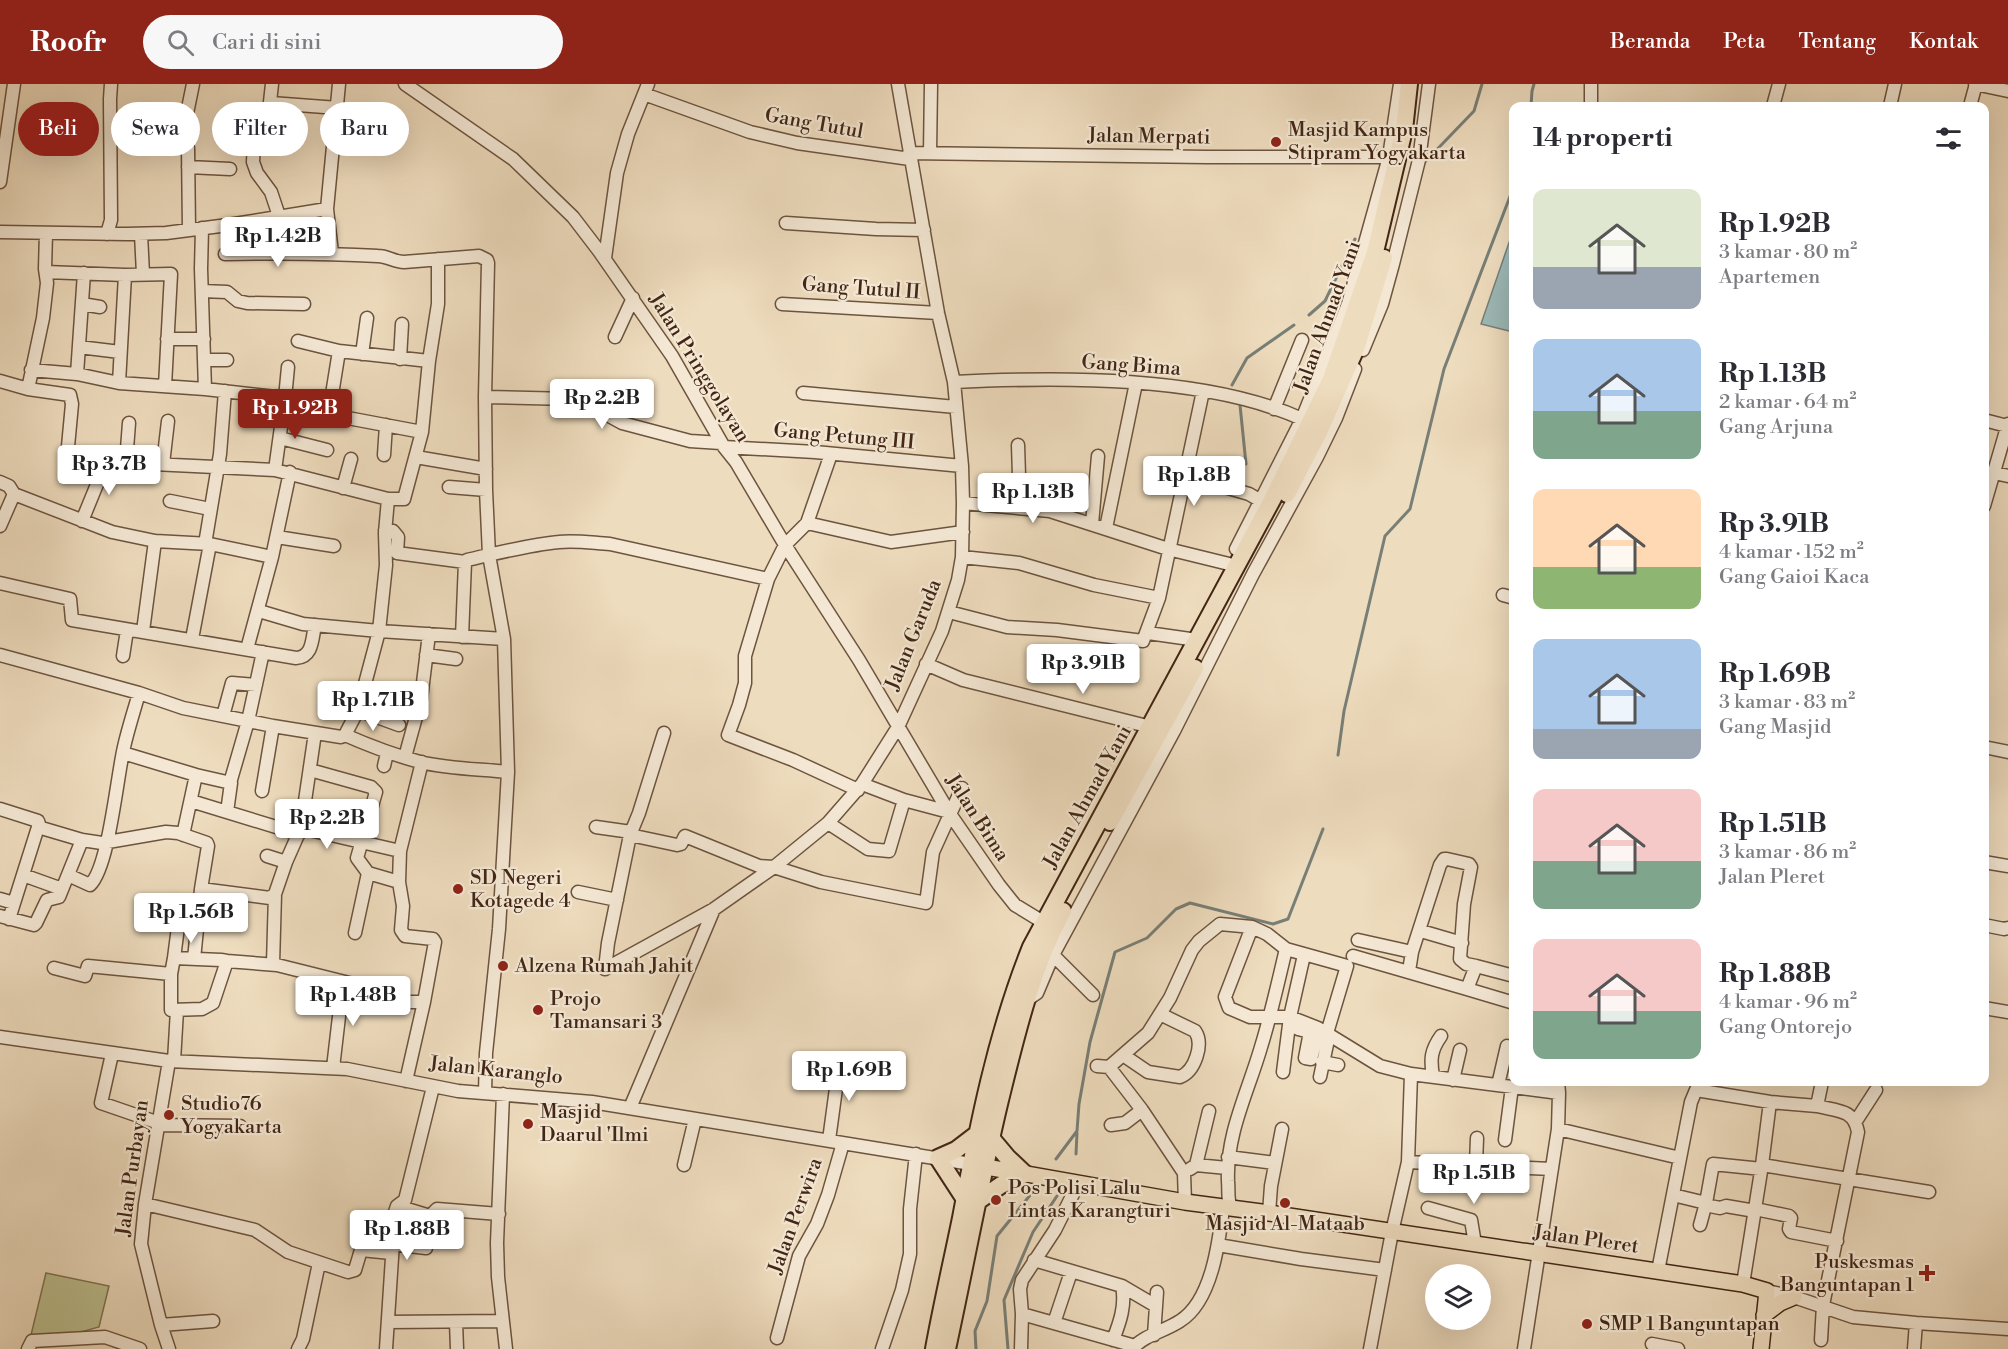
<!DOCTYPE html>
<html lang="id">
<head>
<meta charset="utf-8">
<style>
  :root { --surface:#fff; --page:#f7f7f7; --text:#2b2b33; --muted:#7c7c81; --accent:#8f2418 }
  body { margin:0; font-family:"Libre Bodoni",serif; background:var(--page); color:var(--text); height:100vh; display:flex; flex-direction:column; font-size:22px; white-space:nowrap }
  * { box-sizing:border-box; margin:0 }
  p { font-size:20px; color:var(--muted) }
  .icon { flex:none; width:33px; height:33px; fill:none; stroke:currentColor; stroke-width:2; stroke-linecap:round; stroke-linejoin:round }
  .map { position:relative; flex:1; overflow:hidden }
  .panel { position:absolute; left:1509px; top:18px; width:480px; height:984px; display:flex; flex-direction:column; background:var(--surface); border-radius:12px; box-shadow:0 6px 24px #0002 }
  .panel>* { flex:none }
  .top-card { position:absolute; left:18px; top:18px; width:570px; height:54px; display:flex; gap:12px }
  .buttons { position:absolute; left:1425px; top:1180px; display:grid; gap:12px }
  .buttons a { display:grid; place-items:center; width:66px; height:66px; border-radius:50%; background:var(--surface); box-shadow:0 6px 24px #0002; font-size:30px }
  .price { position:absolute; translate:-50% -51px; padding:0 14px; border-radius:6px; background:#fff; color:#222; font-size:20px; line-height:39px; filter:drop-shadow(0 2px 3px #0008) }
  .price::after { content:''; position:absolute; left:50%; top:36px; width:18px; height:14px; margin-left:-9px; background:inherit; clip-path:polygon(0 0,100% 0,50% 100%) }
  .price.active { background:var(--accent); color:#fff }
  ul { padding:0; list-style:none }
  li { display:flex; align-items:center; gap:18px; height:150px; padding:0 24px }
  li span { display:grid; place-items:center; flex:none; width:168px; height:120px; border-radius:12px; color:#555 }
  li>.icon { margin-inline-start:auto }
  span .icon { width:72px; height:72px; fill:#fffc; stroke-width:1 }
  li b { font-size:26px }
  h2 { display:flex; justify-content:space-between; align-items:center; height:72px; padding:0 24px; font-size:26px }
  .tag { padding:0 21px; border-radius:27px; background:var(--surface); box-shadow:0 6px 24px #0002; font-size:21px; line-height:54px }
  .tag.active { background:var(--accent); color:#fff }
  header { display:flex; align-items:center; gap:36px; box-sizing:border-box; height:84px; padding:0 30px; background:var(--accent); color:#fff }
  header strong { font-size:28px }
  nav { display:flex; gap:33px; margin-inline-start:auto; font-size:21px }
  .search { width:420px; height:54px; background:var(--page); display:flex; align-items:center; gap:15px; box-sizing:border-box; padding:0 21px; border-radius:33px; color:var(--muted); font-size:22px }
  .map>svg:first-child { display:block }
  .green { fill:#bcbf8f; stroke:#7f7252; stroke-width:1.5 }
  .water { fill:#9cbab9; stroke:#787f77; stroke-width:1.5 }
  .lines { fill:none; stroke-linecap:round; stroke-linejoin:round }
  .stream { stroke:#787f77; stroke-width:3 }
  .minor-casing { stroke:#6d543f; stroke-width:15 }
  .major-casing { stroke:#422615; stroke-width:18 }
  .highway-casing { stroke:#422615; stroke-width:20 }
  .minor { stroke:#f4e8d5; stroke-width:12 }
  .major { stroke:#eedcbe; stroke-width:15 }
  .highway { stroke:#eedcbe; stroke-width:16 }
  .poi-dot { fill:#8f2418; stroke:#f4e8d5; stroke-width:2 }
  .labels { text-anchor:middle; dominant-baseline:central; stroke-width:4.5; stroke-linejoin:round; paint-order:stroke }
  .street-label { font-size:20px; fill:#422615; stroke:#f4e8d5 }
  .poi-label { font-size:20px; fill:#422615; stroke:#f4e8d5; text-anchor:start }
</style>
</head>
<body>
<header>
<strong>Roofr</strong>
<div class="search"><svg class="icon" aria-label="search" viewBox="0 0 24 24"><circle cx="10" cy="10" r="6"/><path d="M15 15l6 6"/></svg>Cari di sini</div>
<nav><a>Beranda</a><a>Peta</a><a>Tentang</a><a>Kontak</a></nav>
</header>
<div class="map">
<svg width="2008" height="1265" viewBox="0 0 2008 1265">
  <rect width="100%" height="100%" fill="#eedcbe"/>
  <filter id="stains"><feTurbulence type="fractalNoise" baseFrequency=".00333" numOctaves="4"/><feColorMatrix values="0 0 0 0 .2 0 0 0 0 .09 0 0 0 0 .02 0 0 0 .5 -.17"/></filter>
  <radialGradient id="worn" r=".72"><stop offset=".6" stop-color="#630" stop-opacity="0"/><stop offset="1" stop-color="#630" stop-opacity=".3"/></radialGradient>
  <path class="green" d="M46,1189L109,1202L99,1243L74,1250L31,1251Z"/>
  <path class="water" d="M1513,147L1514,248H1513L1481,240Z"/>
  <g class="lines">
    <path class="stream" d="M1531,22L1532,7L1534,0
      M1422,81L1474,27L1482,0
      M1309,231L1325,217L1355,155
      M1232,301L1247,274L1294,241
      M1240,321L1246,380
      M1338,671L1344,627L1385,452L1410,425L1444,285L1514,102
      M1076,1070L1077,1049
      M1056,1075L1077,1047L1079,1020L1090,958L1115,868L1147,854L1176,825L1190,819L1273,840L1288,835L1323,745
      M976,1265L975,1247L987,1217L997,1152L1031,1110
      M1008,1265L1004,1216L1033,1148L1057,1112"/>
    <defs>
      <path id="minor" d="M272,0L269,27L254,58L253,78L257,89L271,108L279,132L282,169
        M405,0L513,75L573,133L599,167L672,272L724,363L736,378L785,461L859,576L950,730L999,801L1015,821L1038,835
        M1975,0L2008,7
        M644,10L750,48L797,59L910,75
        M271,19L338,24
        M1591,22V0
        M1773,22L1779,0
        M1890,22L1895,0
        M1970,22L1976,0
        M909,69L1207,73H1389
        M930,69L931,0
        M188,83L230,85
        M0,98L14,0
        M786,139L876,145L924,146
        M202,144L201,185L205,305
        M189,146L188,64L184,44L193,0
        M0,148L127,150L166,149L228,141L327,125
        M107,150L111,136L110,15L111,0
        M141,150L143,190
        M332,169L327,125L339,0
        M225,170C276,169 327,169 378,172C388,172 394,178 404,178L479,172L487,176L488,179L485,313L486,406L489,471L504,555L508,688L499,845L486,969L485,1009
        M605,174L617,89L628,50L648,0
        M46,188L125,191L171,190L165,302
        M202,207L227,208L238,217L247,219L304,220
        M82,220L100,223
        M782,220L938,229
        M615,253L633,214
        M167,255H204
        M298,257L339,267L429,277
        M79,263L120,268
        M1363,266L1382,220L1393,180L1419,76L1429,0
        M362,270L367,234
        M400,275L402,240
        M205,276H227
        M31,286L77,290L119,299L205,305L285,314L275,386
        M77,290L84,189
        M0,297L28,305L70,311L72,320L67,373L70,376L275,386L388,415H404L422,348L429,277L438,220V175
        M954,298C1059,293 1205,291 1302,335
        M119,299L125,191
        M28,305L43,234L47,199L45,185L46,149
        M803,309L956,323
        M485,313L570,315L592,318L600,321L611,333L622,339L690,357L721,359
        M285,314L288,283
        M284,322L422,348
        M1274,325L1302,256
        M329,329L339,267
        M1984,336L2007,342
        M280,354L327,366
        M1018,361L1020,423
        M724,363L815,368L962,382
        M831,370L807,439L785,461L768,495L745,572V599L739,621L728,651L793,676L858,706
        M384,371L386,341
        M416,373L486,385
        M126,378L129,339
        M163,380L168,337
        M1994,389L2008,392
        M1186,392L1249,410L1261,417
        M0,398L9,402L14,410
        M449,403L486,406
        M343,404L351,375
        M14,410L112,448L155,457L210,460L272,473L290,388
        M170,417L210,425
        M963,419L1050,427L1168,465L1229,480
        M1984,422L2008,340
        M82,437L100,393L104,377
        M807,439L891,458L963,448
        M1092,440L1098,372
        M0,442L14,410
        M1106,444L1136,299
        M385,446L393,447L398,453L397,469L465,478
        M277,453L334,462
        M205,460L220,370L225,307
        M1236,465L1302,335L1348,220L1389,73L1400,0
        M962,473L1019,479L1094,501L1159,514
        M0,499L70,515L72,536L296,574C313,573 312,555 315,541
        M1503,511L1514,514
        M259,527L303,540L379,547L504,555
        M949,528L1007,543L1057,546L1143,557L1159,514L1203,307
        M143,547L155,457
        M1148,549L1190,555
        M462,553L465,478L467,476C497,469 528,461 559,458C575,456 593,459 610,460L768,495
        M192,555L210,460
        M247,565L272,473
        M0,571L139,609L183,624L273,642L341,653L345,651L358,626L379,547L386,481L385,449L388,415
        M426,571L456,575
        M123,572L127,546
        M926,580L963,596L1143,641
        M358,626L399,641
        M223,632L232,599L256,601
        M345,651C370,662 394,671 420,678C449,685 479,685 508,688
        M1984,663L2008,668
        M123,669L196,691L231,699L227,728
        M405,673L421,615L429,550
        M384,682L387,669
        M310,686L371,703L376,708L357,774L368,789L355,849
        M230,699L248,637L263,568
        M862,700L904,716L949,728
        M262,707L273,642
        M191,717L299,750
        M0,725L38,737L39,740L9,835
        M828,739L868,765L889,767L904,716
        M596,743L631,748
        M301,744L400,767
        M183,751L196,691
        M630,751L677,761L681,760L685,752L759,782L774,783L821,798L926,819L933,768L962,704
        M82,756L102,759L166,748L178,749L207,759L208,762L201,805L194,875
        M267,772L286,778
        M1984,778L2008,782
        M368,789L399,798
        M23,791L62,805
        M68,791L90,801C109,783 117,692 124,663C128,645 134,627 139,609
        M201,805L270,814L275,810
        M578,808L617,816
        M0,815L14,819
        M0,832L34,841L36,839L47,816L59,813L82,756L38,743
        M1984,841L2004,845L2008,844
        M1252,843L1225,913L1229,924L1250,933H1290L1318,944L1380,982L1411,990L1559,1009
        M1421,847L1462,859
        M1358,856L1412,868
        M1053,871L1093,911
        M1353,872L1467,905L1476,882L1514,892
        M174,874L178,843
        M227,877L213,919L202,925L171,926V890L174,874L221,876L227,877L277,881L365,903L372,915L390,918H424
        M273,880L275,810L286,778L301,744L315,649
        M54,884L85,892L88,882L171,890
        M605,885L608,859L630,751L639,729L664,649
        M605,885L714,825
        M1409,887L1412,868L1440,781L1444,775H1447L1469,780L1471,783L1464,820L1460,875L1466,880L1476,882
        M1467,905L1514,919
        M1031,913L1037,909L1053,871L1174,647L1253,490L1317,373L1336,334L1355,285
        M1984,924L2008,928
        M1298,945L1310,948L1305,974L1311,975L1319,945
        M0,953L169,977L347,985L458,1007L592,1018L971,1080
        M112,970L101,1019L159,1039
        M1123,971L1148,988L1180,993C1195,987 1204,960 1195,947L1160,930
        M169,977L145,1120L141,1160L161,1241L169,1265
        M174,977L177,926
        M1322,978L1338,981
        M1097,982L1109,983
        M333,984L343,898
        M1283,988L1290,933L1304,871
        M1433,992C1430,975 1431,966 1441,952
        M1320,993L1329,951
        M1453,996L1460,966
        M406,997L424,918L435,858L433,855L405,852L401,846L403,822L399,798L400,767L422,678
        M1498,1001L1507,962
        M503,1010L497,1159L498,1193L506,1265
        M1817,1022C1837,1027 1854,1025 1858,1048L1823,1221L1821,1256
        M630,1024L714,825L774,783L828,739L862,700L898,643L942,547L958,496L962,473L963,419L962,382L954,298L938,229L898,0
        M1856,1037L1876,1006
        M159,1041L240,1042
        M1111,1041L1125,1039L1142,1026
        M1558,1045L1680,1074
        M829,1056L840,975
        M1505,1056L1512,1003
        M1228,1073L1275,1079
        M1408,1078L1552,1085
        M1476,1080L1477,1054
        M684,1081L695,1035
        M1196,1081L1209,1027
        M1762,1081L1929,1108
        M1190,1085L1196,1081L1227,1084
        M1078,1100L1055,1146L1022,1196L1020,1205L1022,1230L1135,1262
        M1673,1111L1706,1119L1713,1080L1762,1085
        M1185,1118L1184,1089L1142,1026L1109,983L1148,949L1170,914L1192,866L1199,857L1220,840L1252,843L1267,850L1286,865L1347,882L1327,949
        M145,1120L255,1146L288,1168L348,1188L355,1186L361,1166L391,1169
        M1705,1121L1720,1124L1726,1122L1755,1127
        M397,1122L430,1132L437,1125L499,1130
        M1231,1124C1227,1115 1229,1107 1228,1097C1226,1050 1248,1008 1261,963C1271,931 1278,898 1286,865
        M1428,1124L1471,1136L1475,1160
        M1755,1125L1789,1132L1791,1134L1789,1145L1791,1148L1837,1157
        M1269,1129L1271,1102L1282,1045
        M1700,1141L1706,1119
        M392,1160L426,1164
        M1218,1161L1301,1175L1385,1186
        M1034,1176L1122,1202C1126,1221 1120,1238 1113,1256
        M1658,1187L1691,1018L1696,1006L1770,1018L1817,1022L1822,998
        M1743,1200L1762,1081L1770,1018
        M1122,1202L1156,1222
        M1767,1207L1794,1213L1853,1233L1916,1239L2008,1245
        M388,1238L503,1237
        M456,1238L457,1265
        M1054,1239L1071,1188
        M161,1241L213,1237
        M1154,1251L1157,1208
        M777,1254L799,1172L817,1140L828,1111L843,1059
        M1652,1260L1678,1265
        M28,1265L32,1257L105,1253L140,1265
        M298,1265L303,1255L319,1179
        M386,1265L395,1128L397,1122L405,1116L433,1003
        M882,1265L902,1206L910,1170V1125L916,1070
        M1021,1265L1022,1230
        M1132,1265C1144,1251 1165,1247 1180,1237C1212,1217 1219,1158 1223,1124
        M1370,1265L1392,1148L1408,1078L1411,990
        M1524,1265L1558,1045L1559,1009L1558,998
        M1914,1265L1916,1239"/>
      <path id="major" d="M975,1081L1185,1118L1269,1129L1743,1200L1767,1207L1761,1265
        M1764,1231L1780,1219L1794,1213"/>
      <path id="highway" d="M1287,410L1319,348L1357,262L1384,174
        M1110,738L1195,584
        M964,1114L938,1074L956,1066L977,1050
        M978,1117L1001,1101L1025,1090L1007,1073L991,1054
        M934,1265C942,1221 952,1178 961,1134C978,1043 996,950 1031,863L1272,416L1331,295L1375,168L1404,46L1409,0
        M947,1265C965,1182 980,1099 1000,1016C1016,951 1031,886 1063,827"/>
    </defs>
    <use href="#minor" class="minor-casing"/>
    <use href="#major" class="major-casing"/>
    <use href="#highway" class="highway-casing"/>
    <use href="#minor" class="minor"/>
    <use href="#major" class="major"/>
    <use href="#highway" class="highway"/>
  </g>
  <g class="poi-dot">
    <circle cx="1276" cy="58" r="6"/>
    <circle cx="458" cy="805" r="6"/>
    <circle cx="503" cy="882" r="6"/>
    <circle cx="538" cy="926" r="6"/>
    <circle cx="169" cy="1031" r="6"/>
    <circle cx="528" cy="1040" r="6"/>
    <circle cx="996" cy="1116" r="6"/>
    <circle cx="1285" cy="1119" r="6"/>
    <path d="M1924 1180h6v6h6v6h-6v6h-6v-6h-6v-6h6z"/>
    <circle cx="1587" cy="1240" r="6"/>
  </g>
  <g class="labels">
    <g class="street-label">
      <text transform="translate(814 40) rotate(10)">Gang Tutul</text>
      <text transform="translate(1149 53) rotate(1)">Jalan Merpati</text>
      <text transform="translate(861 205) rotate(4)">Gang Tutul II</text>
      <text transform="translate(1328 233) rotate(-70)">Jalan Ahmad Yani</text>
      <text transform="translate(1131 282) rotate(4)">Gang Bima</text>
      <text transform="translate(699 284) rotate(58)">Jalan Pringgolayan</text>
      <text transform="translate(844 353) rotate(5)">Gang Petung III</text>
      <text transform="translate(914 551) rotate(-68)">Jalan Garuda</text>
      <text transform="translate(1088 713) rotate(-61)">Jalan Ahmad Yani</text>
      <text transform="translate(977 734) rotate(57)">Jalan Bima</text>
      <text transform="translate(496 987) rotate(6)">Jalan Karanglo</text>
      <text transform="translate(133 1084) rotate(-82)">Jalan Purbayan</text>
      <text transform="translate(796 1132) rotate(-70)">Jalan Perwira</text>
      <text transform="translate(1586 1156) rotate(8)">Jalan Pleret</text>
    </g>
    <g class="poi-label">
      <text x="1288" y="46">Masjid Kampus<tspan x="1288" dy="23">Stipram Yogyakarta</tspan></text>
      <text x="470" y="794">SD Negeri<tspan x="470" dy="23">Kotagede 4</tspan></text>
      <text x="515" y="882">Alzena Rumah Jahit</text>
      <text x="550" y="915">Projo<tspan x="550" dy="23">Tamansari 3</tspan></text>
      <text x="181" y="1020">Studio76<tspan x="181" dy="23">Yogyakarta</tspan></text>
      <text x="540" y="1028">Masjid<tspan x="540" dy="23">Daarul 'Ilmi</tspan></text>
      <text x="1008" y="1104">Pos Polisi Lalu<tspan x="1008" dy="23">Lintas Karangturi</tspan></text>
      <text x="1285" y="1140" text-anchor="middle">Masjid Al-Mataab</text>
      <text x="1914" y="1178" text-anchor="end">Puskesmas<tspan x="1914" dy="23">Banguntapan 1</tspan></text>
      <text x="1599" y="1240">SMP 1 Banguntapan</text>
    </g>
  </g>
  <rect width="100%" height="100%" filter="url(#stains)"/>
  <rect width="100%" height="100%" fill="url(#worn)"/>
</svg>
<div class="buttons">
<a><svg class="icon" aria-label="layers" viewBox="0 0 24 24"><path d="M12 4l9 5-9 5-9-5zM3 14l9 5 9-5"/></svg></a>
</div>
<b class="price" style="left:278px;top:184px">Rp 1.42B</b>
<b class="price" style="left:602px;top:346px">Rp 2.2B</b>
<b class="price active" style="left:295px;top:356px">Rp 1.92B</b>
<b class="price" style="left:109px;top:412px">Rp 3.7B</b>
<b class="price" style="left:1194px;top:423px">Rp 1.8B</b>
<b class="price" style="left:1033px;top:440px">Rp 1.13B</b>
<b class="price" style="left:1083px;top:611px">Rp 3.91B</b>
<b class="price" style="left:373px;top:648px">Rp 1.71B</b>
<b class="price" style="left:327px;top:766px">Rp 2.2B</b>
<b class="price" style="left:191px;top:860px">Rp 1.56B</b>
<b class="price" style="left:353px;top:943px">Rp 1.48B</b>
<b class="price" style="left:849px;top:1018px">Rp 1.69B</b>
<b class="price" style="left:1474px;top:1121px">Rp 1.51B</b>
<b class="price" style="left:407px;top:1177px">Rp 1.88B</b>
<div class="top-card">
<a class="tag active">Beli</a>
<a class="tag">Sewa</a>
<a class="tag">Filter</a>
<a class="tag">Baru</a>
</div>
<section class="panel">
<h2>14 properti<svg class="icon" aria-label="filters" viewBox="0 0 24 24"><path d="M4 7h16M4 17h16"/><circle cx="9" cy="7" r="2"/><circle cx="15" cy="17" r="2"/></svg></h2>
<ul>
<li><span style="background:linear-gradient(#dfe7d0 65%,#9aa5b1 0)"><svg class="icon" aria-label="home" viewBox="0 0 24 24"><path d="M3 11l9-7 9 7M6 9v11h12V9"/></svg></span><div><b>Rp 1.92B</b><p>3 kamar · 80 m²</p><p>Apartemen</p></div></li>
<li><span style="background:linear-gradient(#a9c7e8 60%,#7fa58c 0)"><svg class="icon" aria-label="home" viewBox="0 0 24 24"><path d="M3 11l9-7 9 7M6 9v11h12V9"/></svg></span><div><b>Rp 1.13B</b><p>2 kamar · 64 m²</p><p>Gang Arjuna</p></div></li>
<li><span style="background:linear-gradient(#ffd9b3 65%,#8fb573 0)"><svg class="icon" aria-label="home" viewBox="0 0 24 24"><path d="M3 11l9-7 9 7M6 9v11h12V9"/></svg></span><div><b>Rp 3.91B</b><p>4 kamar · 152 m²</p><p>Gang Gaioi Kaca</p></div></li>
<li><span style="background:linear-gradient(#a9c7e8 75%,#9aa5b1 0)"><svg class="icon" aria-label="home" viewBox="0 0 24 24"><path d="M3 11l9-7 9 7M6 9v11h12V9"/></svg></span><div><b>Rp 1.69B</b><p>3 kamar · 83 m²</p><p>Gang Masjid</p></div></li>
<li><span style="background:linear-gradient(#f6c9c9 60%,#7fa58c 0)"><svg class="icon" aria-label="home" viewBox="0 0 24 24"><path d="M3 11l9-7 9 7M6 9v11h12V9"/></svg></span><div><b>Rp 1.51B</b><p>3 kamar · 86 m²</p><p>Jalan Pleret</p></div></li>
<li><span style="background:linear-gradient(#f6c9c9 60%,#7fa58c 0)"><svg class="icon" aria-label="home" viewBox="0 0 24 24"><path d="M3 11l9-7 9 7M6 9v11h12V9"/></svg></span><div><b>Rp 1.88B</b><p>4 kamar · 96 m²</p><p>Gang Ontorejo</p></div></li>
</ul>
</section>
</div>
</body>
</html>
